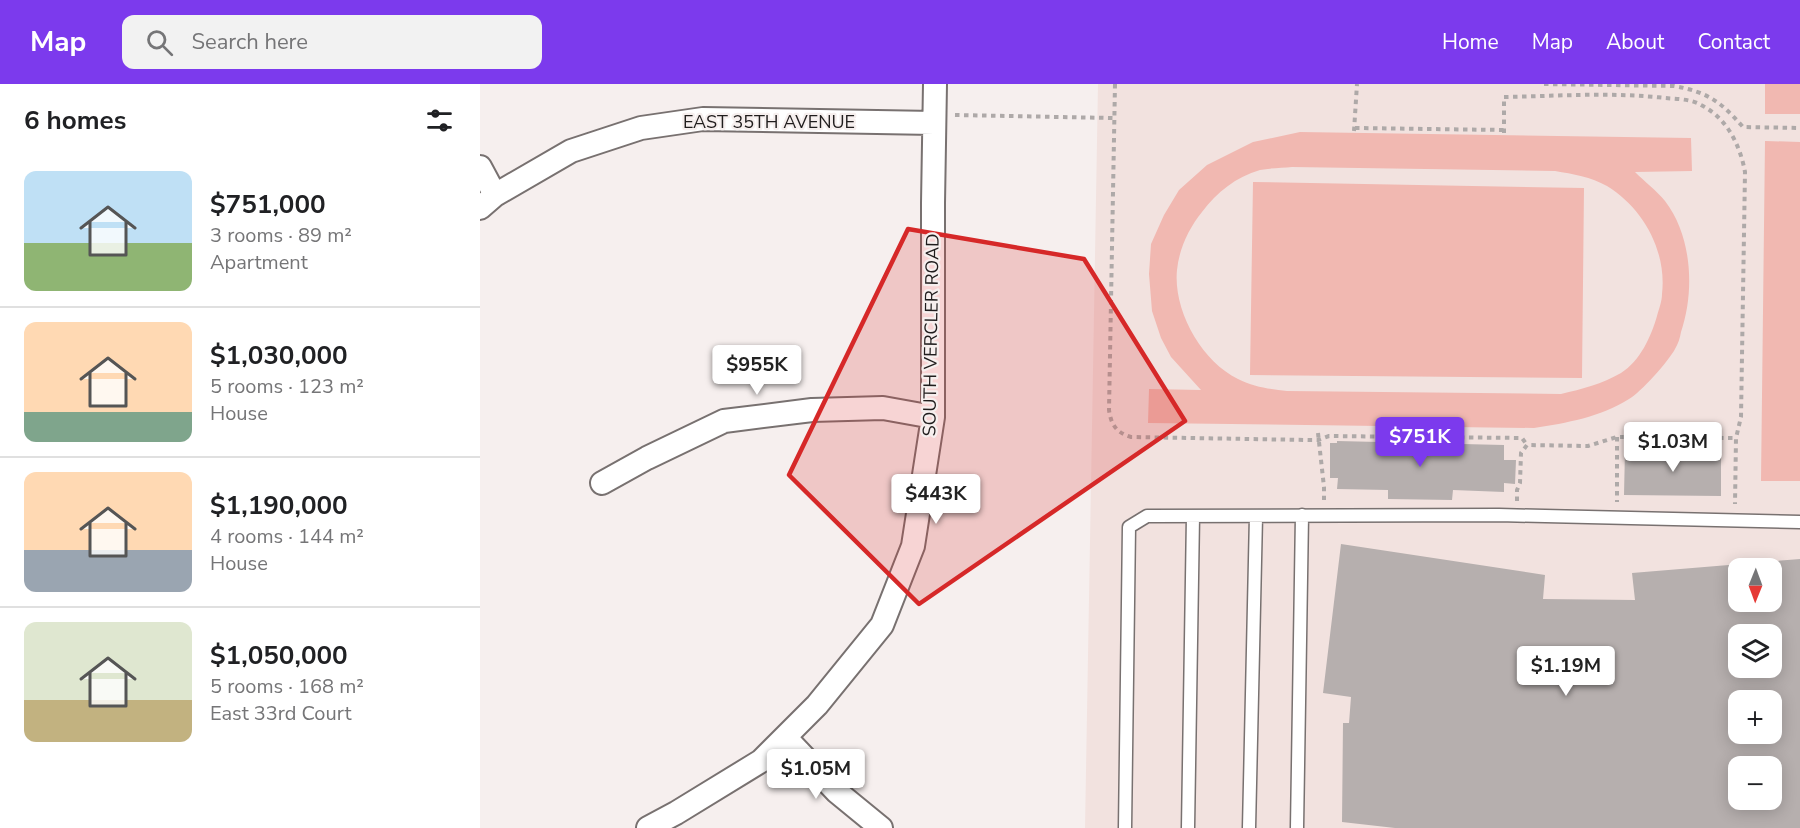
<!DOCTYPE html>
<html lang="en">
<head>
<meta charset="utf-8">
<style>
  :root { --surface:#fff; --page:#f2f2f2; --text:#202124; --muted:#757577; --line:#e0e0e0; --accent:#7c3aed }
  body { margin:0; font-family:"Nunito Sans",sans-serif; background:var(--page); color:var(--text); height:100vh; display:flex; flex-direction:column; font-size:22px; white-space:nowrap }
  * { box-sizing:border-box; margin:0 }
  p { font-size:20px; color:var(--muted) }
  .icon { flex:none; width:33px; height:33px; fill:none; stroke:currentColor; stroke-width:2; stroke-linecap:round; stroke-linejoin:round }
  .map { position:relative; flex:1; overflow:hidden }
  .sheet { display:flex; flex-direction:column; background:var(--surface); width:480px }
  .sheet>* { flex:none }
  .needle { width:39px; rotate:181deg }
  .fabs { position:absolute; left:1248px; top:474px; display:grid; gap:12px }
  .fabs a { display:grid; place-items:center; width:54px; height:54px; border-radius:12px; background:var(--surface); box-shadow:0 3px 15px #0003; font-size:30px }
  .price { position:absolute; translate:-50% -51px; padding:0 14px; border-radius:6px; background:#fff; color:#222; font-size:20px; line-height:39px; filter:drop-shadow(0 2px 3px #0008) }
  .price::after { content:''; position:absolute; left:50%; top:36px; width:18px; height:14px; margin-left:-9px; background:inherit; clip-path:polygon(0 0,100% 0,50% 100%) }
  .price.selected { background:var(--accent); color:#fff }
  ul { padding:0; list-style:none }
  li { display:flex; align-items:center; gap:18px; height:150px; padding:0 24px }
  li+li { border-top:2px solid var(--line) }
  li span { display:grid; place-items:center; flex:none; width:168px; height:120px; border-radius:12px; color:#555 }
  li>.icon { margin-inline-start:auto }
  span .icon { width:72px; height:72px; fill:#fffc; stroke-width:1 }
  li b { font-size:26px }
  h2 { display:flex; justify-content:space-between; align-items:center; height:72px; padding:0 24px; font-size:26px }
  header { display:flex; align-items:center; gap:36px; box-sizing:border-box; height:84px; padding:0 30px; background:var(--accent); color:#fff }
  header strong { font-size:28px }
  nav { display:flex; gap:33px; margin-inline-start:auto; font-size:21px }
  .search { width:420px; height:54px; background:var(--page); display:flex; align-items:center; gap:15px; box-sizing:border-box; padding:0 21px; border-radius:12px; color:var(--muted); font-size:22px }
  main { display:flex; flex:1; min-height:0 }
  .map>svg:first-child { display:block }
  .built { fill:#f2e2df; fill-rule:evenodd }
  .green { fill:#f1b8b1; fill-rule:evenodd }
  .building { fill:#b6afae; fill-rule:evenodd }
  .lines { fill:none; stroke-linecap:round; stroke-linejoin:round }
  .service-casing { stroke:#787170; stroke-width:15 }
  .minor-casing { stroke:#787170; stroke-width:26 }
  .path { stroke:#aea9a8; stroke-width:4; stroke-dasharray:4.5 4.5; stroke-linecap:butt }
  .service { stroke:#fff; stroke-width:12 }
  .minor { stroke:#fff; stroke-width:22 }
  .marked { fill:#d62828; fill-opacity:0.2; stroke:#d62828; stroke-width:4.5; stroke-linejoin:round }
  .labels { text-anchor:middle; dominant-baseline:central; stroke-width:4.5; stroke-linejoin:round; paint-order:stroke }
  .street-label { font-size:18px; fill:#201d1d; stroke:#f6efee }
</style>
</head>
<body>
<header>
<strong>Map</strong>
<div class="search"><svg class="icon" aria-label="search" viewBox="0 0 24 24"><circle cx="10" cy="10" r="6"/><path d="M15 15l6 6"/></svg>Search here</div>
<nav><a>Home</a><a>Map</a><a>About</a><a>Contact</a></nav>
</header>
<main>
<section class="sheet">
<h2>6 homes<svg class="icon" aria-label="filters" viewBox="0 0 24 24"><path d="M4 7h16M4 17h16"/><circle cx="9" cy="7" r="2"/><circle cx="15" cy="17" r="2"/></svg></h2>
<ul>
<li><span style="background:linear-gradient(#bfe0f5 60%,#8fb573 0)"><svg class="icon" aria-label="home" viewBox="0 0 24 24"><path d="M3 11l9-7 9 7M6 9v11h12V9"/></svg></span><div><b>$751,000</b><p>3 rooms · 89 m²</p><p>Apartment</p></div></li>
<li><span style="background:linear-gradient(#ffd9b3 75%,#7fa58c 0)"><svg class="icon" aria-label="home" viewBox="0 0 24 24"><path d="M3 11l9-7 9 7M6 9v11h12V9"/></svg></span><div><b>$1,030,000</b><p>5 rooms · 123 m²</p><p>House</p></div></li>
<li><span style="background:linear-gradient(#ffd9b3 65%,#9aa5b1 0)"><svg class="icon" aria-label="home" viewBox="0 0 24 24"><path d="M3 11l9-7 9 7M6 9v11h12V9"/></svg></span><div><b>$1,190,000</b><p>4 rooms · 144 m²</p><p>House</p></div></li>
<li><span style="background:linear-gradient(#dfe7d0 65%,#c2b280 0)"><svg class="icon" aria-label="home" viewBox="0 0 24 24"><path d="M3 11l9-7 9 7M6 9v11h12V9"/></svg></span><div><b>$1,050,000</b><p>5 rooms · 168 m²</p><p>East 33rd Court</p></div></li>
</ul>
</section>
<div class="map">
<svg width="1320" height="744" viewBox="0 0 1320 744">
  <rect width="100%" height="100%" fill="#f6efee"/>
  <path class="built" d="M618,0H1320V744H605ZM1258,484H1292V518H1258ZM1258,550H1292V584H1258ZM1258,616H1292V650H1258ZM1258,682H1292V716H1258Z"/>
  <path class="green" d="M1285,0H1320V30H1285Z
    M820,48L1211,54L1212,87L1155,88C1165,98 1177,107 1185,117C1212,152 1215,207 1201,248C1200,254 1198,260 1195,265C1188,278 1161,308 1149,315C1120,333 1087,339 1054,344L668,339L669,305L721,306L691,273L681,254L672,227L669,190L671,160L684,131L699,106L727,81L773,58ZM812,83L1075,87C1093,90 1111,93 1127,102C1163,124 1187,167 1182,210C1182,217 1179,225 1177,232C1171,253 1160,277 1141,289C1122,300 1102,305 1081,310L807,307C789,305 774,303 758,295C721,277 693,226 697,186C699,165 709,144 722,128C737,108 756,93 780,86C790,84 802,84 812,83Z
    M1285,57L1320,58V397H1281Z
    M773,98L1104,104L1102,294L770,291Z"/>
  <path class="building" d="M857,357L1024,361V376H1036L1035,400L1024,399V408L973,406L972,416L908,415V406L857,405L858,394H850V359H857Z
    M1145,366L1241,367V412L1144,411Z
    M861,460L1065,491L1063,515L1155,516L1152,489L1320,475V744H915L862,738L863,639H869L871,613L843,609ZM1258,484H1292V518H1258ZM1258,550H1292V584H1258ZM1258,616H1292V650H1258ZM1258,682H1292V716H1258Z"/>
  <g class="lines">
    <defs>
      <path id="service" d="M645,744L649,443L667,432L1019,431L1320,438
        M708,744L713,432
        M769,744L776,432
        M817,744L822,431"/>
      <path id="minor" d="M0,83L15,111
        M0,124L15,111L91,67L161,44L223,35L454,39
        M122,399L167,374L244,337L332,326L403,324L453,333
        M305,653L357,708L401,744
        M168,744L196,729L281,677L337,621L402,541L433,462L453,333V119L455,0"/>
    </defs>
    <use href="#service" class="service-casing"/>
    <use href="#minor" class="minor-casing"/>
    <path class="path" d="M635,0L629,326C631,341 637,349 651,353L828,356H838L849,352L1042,354L1047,361
      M1064,0L1194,2C1228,8 1241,18 1263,43L1320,44
      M475,31L633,34
      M875,44L1024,46
      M874,47L877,0
      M1024,49V13C1078,12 1132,8 1185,14C1197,15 1211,15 1221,21C1247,34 1260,61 1265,88L1261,333L1256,354L1255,420
      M838,349L844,403V416
      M1137,353V418
      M1037,417V406L1040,399L1041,369L1047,361L1108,362L1137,353L1256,354"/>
    <use href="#service" class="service"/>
    <use href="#minor" class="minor"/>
  </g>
  <path class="marked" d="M428,145L604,175L705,337L439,520L309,391Z"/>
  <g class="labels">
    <g class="street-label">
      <text x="289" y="38">EAST 35TH AVENUE</text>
      <text transform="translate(451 251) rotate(-89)">SOUTH VERCLER ROAD</text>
    </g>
  </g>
</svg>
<div class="fabs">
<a><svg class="needle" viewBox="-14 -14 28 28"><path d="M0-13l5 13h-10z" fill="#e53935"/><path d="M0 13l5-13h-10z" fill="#757577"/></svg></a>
<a><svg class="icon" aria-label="layers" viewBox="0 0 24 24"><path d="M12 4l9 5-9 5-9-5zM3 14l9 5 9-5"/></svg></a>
<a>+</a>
<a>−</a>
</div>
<b class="price" style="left:277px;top:312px">$955K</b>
<b class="price selected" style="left:940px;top:384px">$751K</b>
<b class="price" style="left:1193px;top:389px">$1.03M</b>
<b class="price" style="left:456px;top:441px">$443K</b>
<b class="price" style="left:1086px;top:613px">$1.19M</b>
<b class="price" style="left:336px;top:716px">$1.05M</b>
</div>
</main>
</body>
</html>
